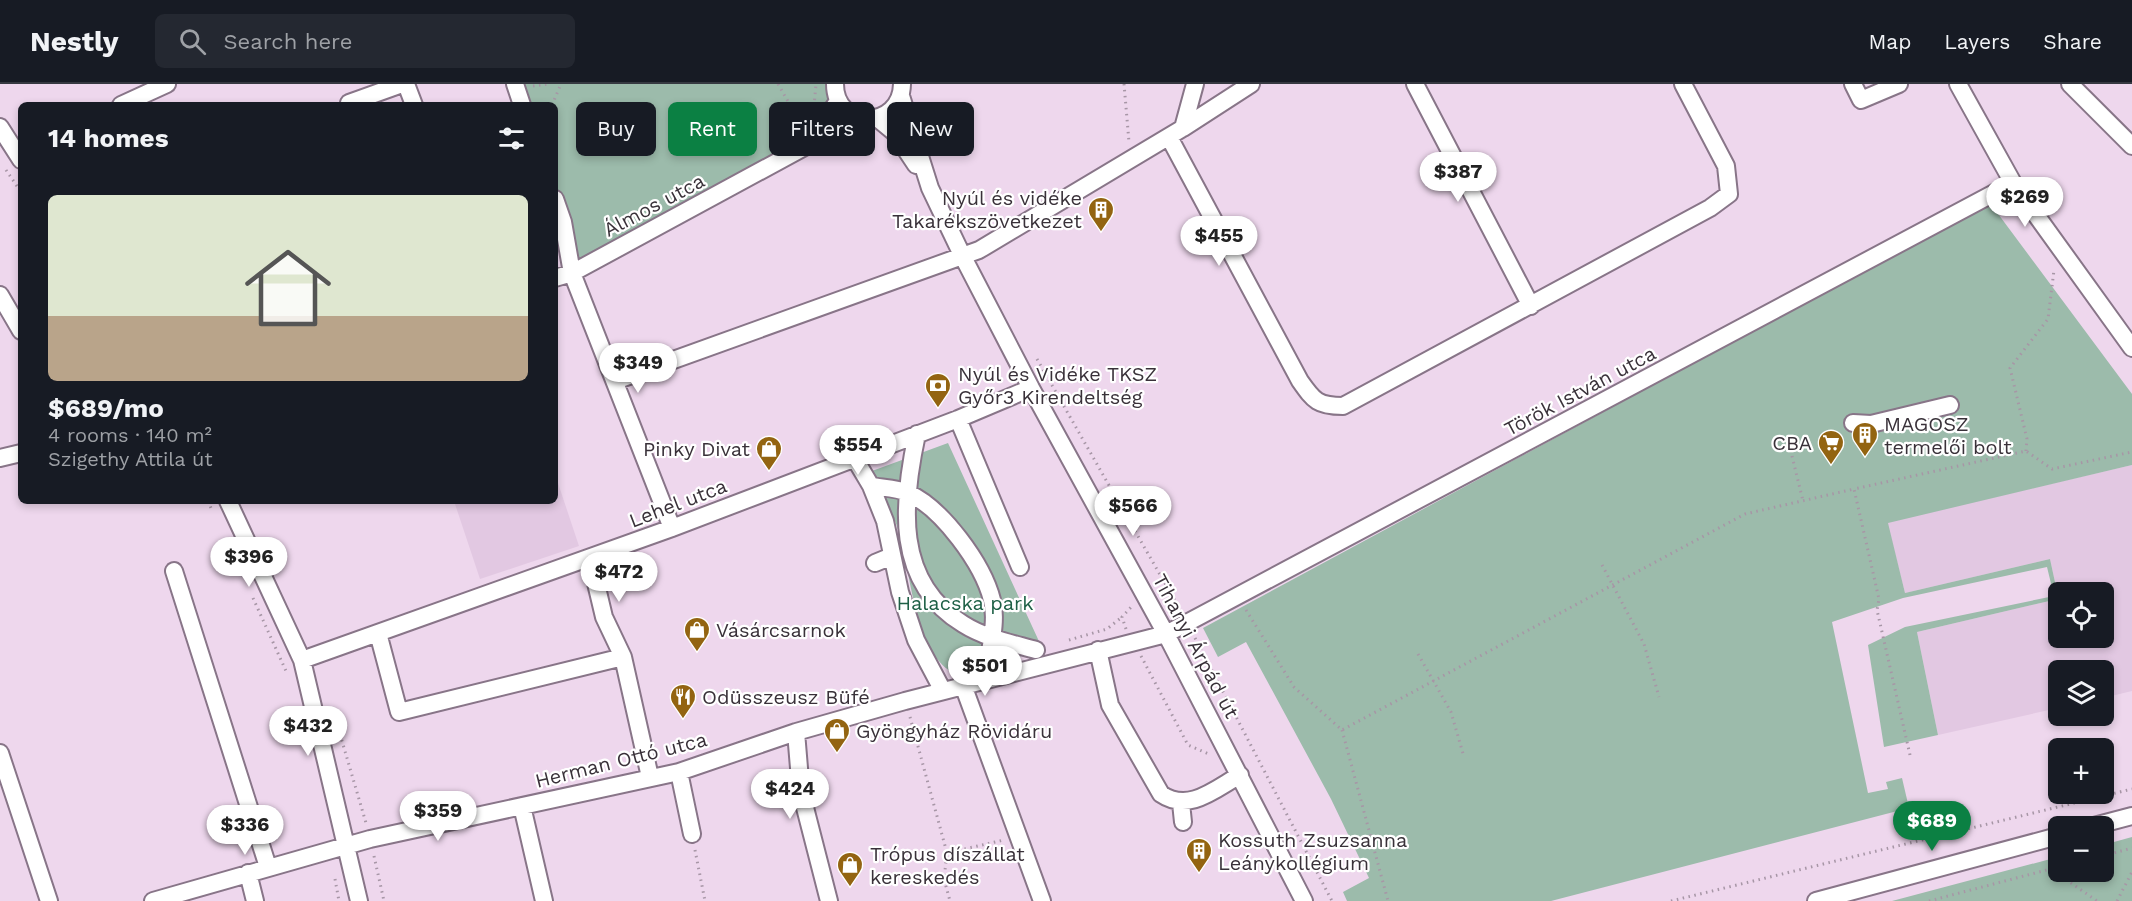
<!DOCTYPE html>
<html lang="en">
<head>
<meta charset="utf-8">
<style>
  :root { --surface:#171b24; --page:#242831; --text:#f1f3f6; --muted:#9ea1a6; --line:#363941; --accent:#0b8043 }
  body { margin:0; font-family:"Work Sans",sans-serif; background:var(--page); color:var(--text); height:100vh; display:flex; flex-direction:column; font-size:22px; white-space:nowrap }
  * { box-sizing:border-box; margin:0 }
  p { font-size:20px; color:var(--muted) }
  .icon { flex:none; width:33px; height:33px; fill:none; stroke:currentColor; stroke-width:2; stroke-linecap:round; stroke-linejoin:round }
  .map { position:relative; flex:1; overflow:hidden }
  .side { position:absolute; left:18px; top:18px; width:540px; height:402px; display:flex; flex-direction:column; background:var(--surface); border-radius:9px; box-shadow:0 3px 9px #0003 }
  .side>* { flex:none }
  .hud { position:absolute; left:576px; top:18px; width:570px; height:54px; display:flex; gap:12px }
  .buttons { position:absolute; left:2048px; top:498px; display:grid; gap:12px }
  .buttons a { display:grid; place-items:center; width:66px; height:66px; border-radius:9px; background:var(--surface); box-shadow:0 3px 9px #0003; font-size:30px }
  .price { position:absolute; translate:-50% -51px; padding:0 14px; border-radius:21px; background:#fff; color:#222; font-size:20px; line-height:39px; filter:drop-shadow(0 2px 3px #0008) }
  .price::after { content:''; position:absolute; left:50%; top:36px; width:18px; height:14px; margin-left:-9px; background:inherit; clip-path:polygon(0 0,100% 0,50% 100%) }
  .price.selected { background:var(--accent); color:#fff }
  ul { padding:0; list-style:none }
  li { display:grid; align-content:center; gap:12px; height:318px; padding:0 30px }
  li span { display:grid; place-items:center; height:186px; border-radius:9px; color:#555 }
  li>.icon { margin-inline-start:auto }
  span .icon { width:108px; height:108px; fill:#fffc; stroke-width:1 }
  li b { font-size:26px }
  h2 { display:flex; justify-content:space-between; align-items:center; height:72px; padding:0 30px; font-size:26px }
  .chip { padding:0 21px; border-radius:9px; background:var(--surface); box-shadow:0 3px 9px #0003; font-size:21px; line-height:54px }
  .chip.selected { background:var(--accent); color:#fff }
  header { display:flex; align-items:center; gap:36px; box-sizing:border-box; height:84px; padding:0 30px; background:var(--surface); border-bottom:2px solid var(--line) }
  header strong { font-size:28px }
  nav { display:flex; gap:33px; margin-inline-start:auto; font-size:21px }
  .search { width:420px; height:54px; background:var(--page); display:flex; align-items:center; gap:15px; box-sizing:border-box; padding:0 21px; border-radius:9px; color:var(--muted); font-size:22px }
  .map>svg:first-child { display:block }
  .built { fill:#e2c8e2 }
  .green { fill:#9cbbab }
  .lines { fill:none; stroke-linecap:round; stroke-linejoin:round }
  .minor-casing { stroke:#887588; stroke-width:20 }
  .path { stroke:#a796a6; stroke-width:3; stroke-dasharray:1.5 4.5; stroke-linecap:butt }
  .minor { stroke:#fff; stroke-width:16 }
  .labels { text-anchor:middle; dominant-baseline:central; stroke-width:4.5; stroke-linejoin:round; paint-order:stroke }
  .poi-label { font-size:20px; fill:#393139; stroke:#fff; text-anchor:start }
  .street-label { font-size:20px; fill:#393139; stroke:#fff }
  .park-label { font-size:20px; fill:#1e6046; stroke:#fff }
</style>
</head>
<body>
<header>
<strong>Nestly</strong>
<div class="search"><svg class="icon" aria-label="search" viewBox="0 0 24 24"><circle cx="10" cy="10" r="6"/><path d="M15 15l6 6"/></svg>Search here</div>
<nav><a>Map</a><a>Layers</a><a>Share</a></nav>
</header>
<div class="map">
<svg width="2132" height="817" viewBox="0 0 2132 817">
  <rect width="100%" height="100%" fill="#eed7ed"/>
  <path class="built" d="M2132,381V607L2103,614V586H2058V624L1938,651L1917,548L2058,515V554H2103V508H2058V512L2050,475L1905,509L1887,438Z
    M555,390L579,462L480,495L454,417H555Z"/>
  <path class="green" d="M515,0H835V6L814,53L572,189L555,115V21H522Z
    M1990,119L2132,310V381L1888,439L1905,509L2050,475L2058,512V515L1917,548L1938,651L1884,663L1868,561L1905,543L2054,512L2047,483L1903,514L1832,538L1868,709L1888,705L1886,698L1902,694L1909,724L1551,817H1347L1343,808L1369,794L1331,715L1246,558L1218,573L1203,544Z
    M948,359L1043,566L956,590C916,573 911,493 901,456C895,432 883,409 872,387Z
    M2132,753V817H1892L2058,773V788H2103V761Z"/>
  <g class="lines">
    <defs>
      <path id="minor" d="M406,0L414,21
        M515,0L522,21
        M835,0C835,46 901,46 902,0
        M1415,0L1531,222
        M1853,0L1861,16L1899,0
        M1958,0L2013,99L2132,264
        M2070,0L2132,62
        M901,12L930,104L963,173L1031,304L1166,550L1304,817
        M349,19L402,0
        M121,21L167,0
        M877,34L894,48L916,81
        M0,43L21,76
        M1183,44L1195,0
        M1169,53L1300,297C1314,317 1318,322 1343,322L1710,124L1729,110L1726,82L1683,0
        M810,57L838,17
        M555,115L563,138L572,189L672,444
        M555,194L572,189L858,34
        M0,211L21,247
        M615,297L979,166L1183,44L1251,0
        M958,335L1020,483
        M1853,339L1871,340L1950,321
        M917,350C902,419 894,498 963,540C985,554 1011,559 1036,566
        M0,374L21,369
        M855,375L871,402L885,437L900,508L916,556L943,607
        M871,402C883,404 898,404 908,409C942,424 983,480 992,516C997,535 991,560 988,580
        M228,417L302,576L359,817
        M590,474L604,533L623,573
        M875,479L892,472
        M174,487L268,783
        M378,549L399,628L623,573L650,693
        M1098,566L1110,621L1161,710C1189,729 1215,705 1240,691
        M302,576L672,444L958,335L1031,304
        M963,601L1042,817
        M796,648L801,708L829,817
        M0,669L49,817
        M679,688L692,750
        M1181,719L1183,738
        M522,722L544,817
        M2094,742L2132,732
        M248,789L255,817
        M153,817L370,755L679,688L796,648L905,617L1166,550L2013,99
        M1816,817L2058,752"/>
    </defs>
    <use href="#minor" class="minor-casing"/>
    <path class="path" d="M778,0L801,40
      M1124,0L1129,58
      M533,2L548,0
      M552,21L561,0
      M814,22L816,0
      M850,57L854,61L873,52
      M6,86L21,108
      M1037,275L1179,524
      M2026,367L2027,355L2010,284L2048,235L2054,186
      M1792,372L1803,417
      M208,417L211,424
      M1602,481L1644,560L1659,613
      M253,514L286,587
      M1246,526L1294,603L1342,646L1745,430L1854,405
      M1126,545L1122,533L1133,521
      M1195,554L1332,817
      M1069,556L1107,545L1122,533
      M1418,570L1451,628L1464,673
      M1141,572L1188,661L1211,671
      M335,633L366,739
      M910,633L947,769L944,795L950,817
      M1342,646L1388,817
      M1910,671L1877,526L1879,515L1854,405L2026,367L2052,385L2132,368
      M695,766L705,817
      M947,769L1004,756
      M374,772L384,817
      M2103,772L2132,764
      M2051,785L2097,817
      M335,795L339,817
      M1671,817L2132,705
      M1929,817L2058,783
      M2117,817L2132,788"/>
    <use href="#minor" class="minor"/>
  </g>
  <defs>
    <symbol id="building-pin" viewBox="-11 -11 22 30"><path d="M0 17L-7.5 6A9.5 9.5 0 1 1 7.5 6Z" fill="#936411" stroke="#fff"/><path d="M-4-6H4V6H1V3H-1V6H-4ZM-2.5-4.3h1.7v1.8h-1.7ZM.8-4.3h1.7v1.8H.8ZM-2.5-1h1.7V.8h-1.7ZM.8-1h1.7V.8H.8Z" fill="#fff"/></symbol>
    <symbol id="bank-pin" viewBox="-11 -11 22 30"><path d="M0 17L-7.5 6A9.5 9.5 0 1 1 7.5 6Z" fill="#936411" stroke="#fff"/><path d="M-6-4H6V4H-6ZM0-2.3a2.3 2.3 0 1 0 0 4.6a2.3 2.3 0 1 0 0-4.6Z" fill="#fff"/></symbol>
    <symbol id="supermarket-pin" viewBox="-11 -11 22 30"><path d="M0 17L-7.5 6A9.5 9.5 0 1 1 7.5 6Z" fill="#936411" stroke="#fff"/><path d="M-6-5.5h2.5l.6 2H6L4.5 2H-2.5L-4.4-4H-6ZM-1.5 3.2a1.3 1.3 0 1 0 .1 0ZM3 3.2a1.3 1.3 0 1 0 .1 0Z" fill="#fff"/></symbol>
    <symbol id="shop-pin" viewBox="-11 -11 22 30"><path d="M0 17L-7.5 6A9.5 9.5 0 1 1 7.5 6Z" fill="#936411" stroke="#fff"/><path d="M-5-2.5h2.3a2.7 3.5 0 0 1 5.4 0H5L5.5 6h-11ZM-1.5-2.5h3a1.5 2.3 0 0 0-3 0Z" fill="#fff"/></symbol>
    <symbol id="restaurant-pin" viewBox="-11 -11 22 30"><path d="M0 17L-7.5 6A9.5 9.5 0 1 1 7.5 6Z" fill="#936411" stroke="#fff"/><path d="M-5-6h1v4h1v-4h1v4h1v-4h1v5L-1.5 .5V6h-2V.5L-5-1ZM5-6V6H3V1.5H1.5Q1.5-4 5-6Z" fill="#fff"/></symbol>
  </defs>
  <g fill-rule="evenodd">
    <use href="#building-pin" x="1086" y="111" width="30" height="40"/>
    <use href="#bank-pin" x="923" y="287" width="30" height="40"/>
    <use href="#building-pin" x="1850" y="336" width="30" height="40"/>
    <use href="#supermarket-pin" x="1816" y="344" width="30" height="40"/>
    <use href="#shop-pin" x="754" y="350" width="30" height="40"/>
    <use href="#shop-pin" x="682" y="531" width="30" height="40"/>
    <use href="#restaurant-pin" x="668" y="598" width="30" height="40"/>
    <use href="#shop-pin" x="822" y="632" width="30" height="40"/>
    <use href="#building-pin" x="1184" y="752" width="30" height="40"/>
    <use href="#shop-pin" x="835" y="766" width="30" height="40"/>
  </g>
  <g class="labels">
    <g class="poi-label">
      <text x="1082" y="114" text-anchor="end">Nyúl és vidéke<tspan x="1082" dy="23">Takarékszövetkezet</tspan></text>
      <text x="958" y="290">Nyúl és Vidéke TKSZ<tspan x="958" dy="23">Győr3 Kirendeltség</tspan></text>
      <text x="1884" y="340">MAGOSZ<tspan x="1884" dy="23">termelői bolt</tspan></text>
      <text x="1812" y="359" text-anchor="end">CBA</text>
      <text x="750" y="365" text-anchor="end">Pinky Divat</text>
      <text x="716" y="546">Vásárcsarnok</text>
      <text x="702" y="613">Odüsszeusz Büfé</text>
      <text x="856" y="647">Gyöngyház Rövidáru</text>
      <text x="1218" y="756">Kossuth Zsuzsanna<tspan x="1218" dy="23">Leánykollégium</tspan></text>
      <text x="870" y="770">Trópus díszállat<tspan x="870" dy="23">kereskedés</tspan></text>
    </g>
    <g class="street-label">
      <text transform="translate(654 121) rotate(-28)">Álmos utca</text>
      <text transform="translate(1580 307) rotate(-28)">Török István utca</text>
      <text transform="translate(678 419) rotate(-21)">Lehel utca</text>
      <text transform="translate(1196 562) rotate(62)">Tihanyi Árpád út</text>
      <text transform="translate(621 676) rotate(-14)">Herman Ottó utca</text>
    </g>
    <g class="park-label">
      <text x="965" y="519">Halacska park</text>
    </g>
  </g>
</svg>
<div class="buttons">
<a><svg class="icon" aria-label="locate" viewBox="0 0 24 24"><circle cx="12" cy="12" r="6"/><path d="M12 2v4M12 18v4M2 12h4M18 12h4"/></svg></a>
<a><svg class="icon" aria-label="layers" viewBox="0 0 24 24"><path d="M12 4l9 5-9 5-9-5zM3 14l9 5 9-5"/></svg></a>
<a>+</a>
<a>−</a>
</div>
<b class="price" style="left:1458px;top:119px">$387</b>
<b class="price" style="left:2025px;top:144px">$269</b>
<b class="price" style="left:1219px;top:183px">$455</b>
<b class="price" style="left:638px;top:310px">$349</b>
<b class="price" style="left:858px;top:392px">$554</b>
<b class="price" style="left:1133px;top:453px">$566</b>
<b class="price" style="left:249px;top:504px">$396</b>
<b class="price" style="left:619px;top:519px">$472</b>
<b class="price" style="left:985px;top:613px">$501</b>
<b class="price" style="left:308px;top:673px">$432</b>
<b class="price" style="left:790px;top:736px">$424</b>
<b class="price" style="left:438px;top:758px">$359</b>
<b class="price selected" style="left:1932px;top:768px">$689</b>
<b class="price" style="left:245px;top:772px">$336</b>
<div class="hud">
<a class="chip">Buy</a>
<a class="chip selected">Rent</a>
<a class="chip">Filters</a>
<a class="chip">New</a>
</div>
<section class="side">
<h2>14 homes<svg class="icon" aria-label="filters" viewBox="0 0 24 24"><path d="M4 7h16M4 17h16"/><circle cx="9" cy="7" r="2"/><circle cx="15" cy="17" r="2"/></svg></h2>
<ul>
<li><span style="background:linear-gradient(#dfe7d0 65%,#b9a48a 0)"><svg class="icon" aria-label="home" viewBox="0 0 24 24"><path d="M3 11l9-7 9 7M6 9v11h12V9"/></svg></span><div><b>$689/mo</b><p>4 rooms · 140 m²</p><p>Szigethy Attila út</p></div></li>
</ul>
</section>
</div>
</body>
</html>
